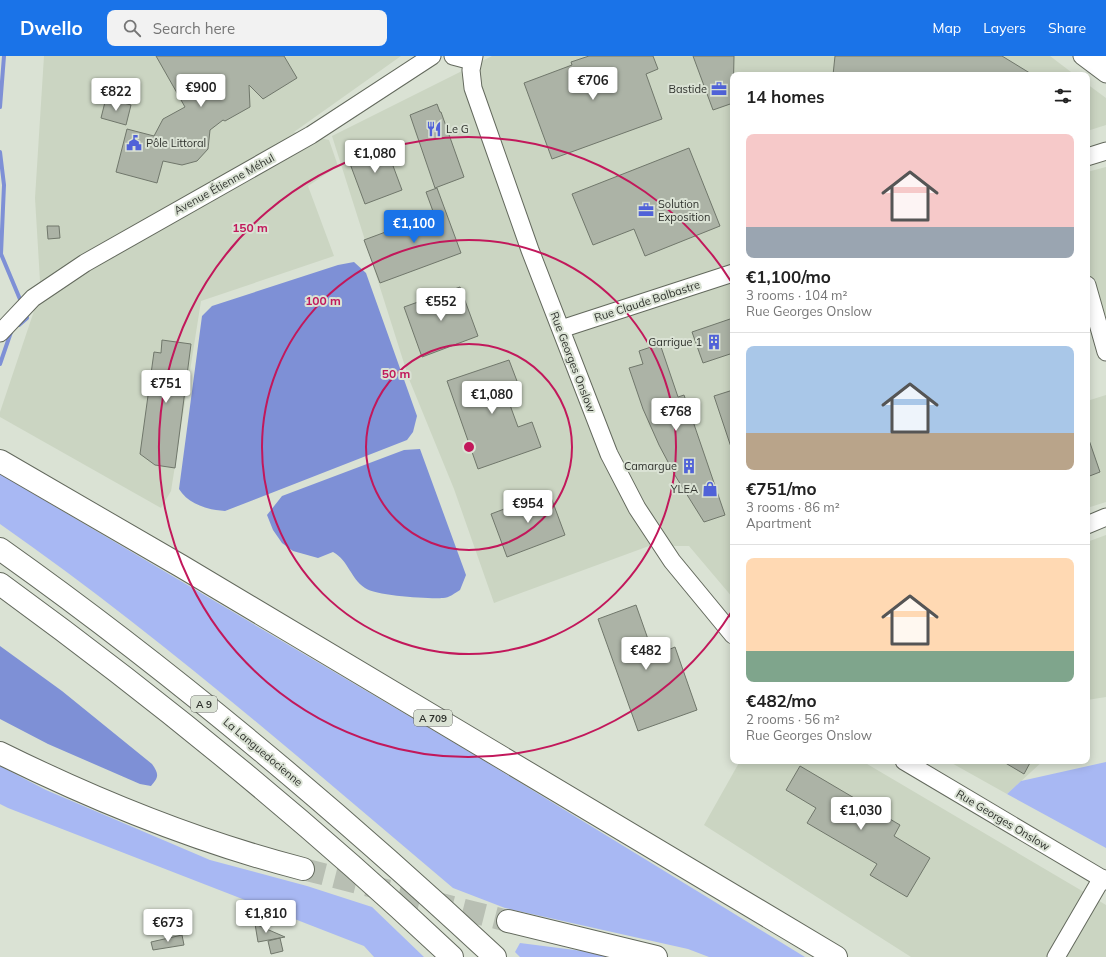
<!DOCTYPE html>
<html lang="en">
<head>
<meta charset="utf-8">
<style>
  :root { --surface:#fff; --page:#f2f2f2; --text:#222; --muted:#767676; --line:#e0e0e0; --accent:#1a73e8 }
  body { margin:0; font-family:Mulish,sans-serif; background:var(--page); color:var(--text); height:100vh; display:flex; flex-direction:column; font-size:15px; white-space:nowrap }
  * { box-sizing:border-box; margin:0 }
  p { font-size:13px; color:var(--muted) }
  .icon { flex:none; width:22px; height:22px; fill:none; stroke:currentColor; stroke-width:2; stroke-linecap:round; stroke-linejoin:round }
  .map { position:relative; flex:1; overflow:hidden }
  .panel { position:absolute; left:730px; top:16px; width:360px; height:692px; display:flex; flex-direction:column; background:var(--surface); border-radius:8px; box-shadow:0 2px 10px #0003 }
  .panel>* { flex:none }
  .price { position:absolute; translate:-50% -34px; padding:0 9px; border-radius:4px; background:#fff; color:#222; font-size:13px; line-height:26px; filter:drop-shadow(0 1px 2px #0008) }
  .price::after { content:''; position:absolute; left:50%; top:24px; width:12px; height:9px; margin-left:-6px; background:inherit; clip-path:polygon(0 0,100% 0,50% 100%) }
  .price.on { background:var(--accent); color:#fff }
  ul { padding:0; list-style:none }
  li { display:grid; align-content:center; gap:8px; height:212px; padding:0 16px }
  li+li { border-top:1px solid var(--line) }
  li span { display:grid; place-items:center; height:124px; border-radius:8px; color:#555 }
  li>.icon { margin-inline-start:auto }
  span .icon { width:72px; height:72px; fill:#fffc; stroke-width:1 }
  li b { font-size:17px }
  h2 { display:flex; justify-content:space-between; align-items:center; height:48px; padding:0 16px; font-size:17px }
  header { display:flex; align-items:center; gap:24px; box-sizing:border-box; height:56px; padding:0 20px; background:var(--accent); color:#fff }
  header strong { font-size:19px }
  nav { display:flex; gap:22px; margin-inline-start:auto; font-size:14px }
  .search { width:280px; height:36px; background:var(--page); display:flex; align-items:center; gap:10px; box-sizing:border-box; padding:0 14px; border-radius:8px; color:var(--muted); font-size:15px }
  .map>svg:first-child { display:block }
  .built { fill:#cbd5c2 }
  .green { fill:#a8b8f3 }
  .water { fill:#7e90d6 }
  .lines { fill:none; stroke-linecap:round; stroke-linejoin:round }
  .stream { stroke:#7e90d6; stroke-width:4 }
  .building { fill:#acb3a6; stroke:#70776b }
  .highway-tunnel { stroke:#b8bfb3; stroke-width:22; stroke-dasharray:22 11; stroke-linecap:butt }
  .street-casing { stroke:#63695d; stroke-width:19 }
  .primary-casing { stroke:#63695d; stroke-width:24 }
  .highway-casing { stroke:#63695d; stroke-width:24 }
  .street { stroke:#fff; stroke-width:17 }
  .primary { stroke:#fff; stroke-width:22 }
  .highway { stroke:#fff; stroke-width:22 }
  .ring { fill:none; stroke:#c2185b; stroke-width:2 }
  .labels { text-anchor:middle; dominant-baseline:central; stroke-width:4; stroke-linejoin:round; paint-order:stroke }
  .shield { fill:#dae2d4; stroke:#62675f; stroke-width:1 }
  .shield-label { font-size:10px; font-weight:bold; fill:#2f322d }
  .poi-label { font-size:11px; fill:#2f322d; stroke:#dae2d4; text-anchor:end }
  .street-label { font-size:11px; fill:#2f322d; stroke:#dae2d4 }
  .centre { fill:#c2185b; stroke:#dae2d4; stroke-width:2 }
  .ring-label { font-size:12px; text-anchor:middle; font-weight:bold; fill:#c2185b; stroke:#dae2d4; stroke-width:4; stroke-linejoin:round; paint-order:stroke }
</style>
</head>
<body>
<header>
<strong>Dwello</strong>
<div class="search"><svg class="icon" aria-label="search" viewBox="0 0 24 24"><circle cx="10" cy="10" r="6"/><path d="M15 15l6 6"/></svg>Search here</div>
<nav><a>Map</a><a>Layers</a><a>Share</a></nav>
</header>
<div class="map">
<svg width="1106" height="901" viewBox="0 0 1106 901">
  <rect width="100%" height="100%" fill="#dae2d4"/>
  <path class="built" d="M44,0H401L294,76L329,84L338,110L308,130L334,200L201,245L171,435L161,452L0,361V356L37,246L40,225L35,142Z
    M492,0H1050L1075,19H733V542L689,490H649L494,547L454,433L409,323L332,80Z
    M1087,28L1106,42V69L1087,75Z
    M1106,111V259L1100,261L1087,213V116Z
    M1106,339V446L1087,452V345Z
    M1106,479V641L1087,644V486Z
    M740,705H862L1106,849V901H911L704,769Z
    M948,705H1043L1007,738Z"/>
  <path class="green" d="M0,418L478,701L805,901H709L688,893L505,852L453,832C305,707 159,579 0,468Z
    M1106,706V792L1007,738L1021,725Z
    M0,710L46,734L210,804L307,830L372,851L424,901H374L364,890L8,752L0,748Z
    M520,887L606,898L618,901H520L515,896Z"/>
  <path class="water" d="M354,206L366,217L417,360L413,376L407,384L225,455C208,454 188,448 179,433L202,260L212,250L338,209Z
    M420,393L466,519L460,534C455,537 449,542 443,542C429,543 376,540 365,532C350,522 349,505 333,496L318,502L293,495L282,487L273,474L267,459L282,440L404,394Z
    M0,590L62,635L152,708C159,718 159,721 151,730L140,728L48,688L0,663Z"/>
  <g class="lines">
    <path class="stream" d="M0,51L4,0
      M0,96L4,129L1,198L22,248
      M19,269L27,262L25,256
      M0,308L11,276"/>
  </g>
  <path class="building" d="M156,0H284L297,22L263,43L249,29L250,51L225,65L223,64L210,74L208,93L197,105L182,109L163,105L157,127L116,116L127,73L154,80L163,63L185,51Z
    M589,0H653L658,13L646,18L662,63L552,103L524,27L572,9L571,6Z
    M693,0H734L733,47L713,54Z
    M835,0H1002L1033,19H833Z
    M106,42L131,49L126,69L101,62Z
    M437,48L440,56H441L464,121L435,132L410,59Z
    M373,87L375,94L386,91L402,134L365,148L349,105L363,103L359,96Z
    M689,92L720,170L645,200L634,173L593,189L572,138Z
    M437,132L461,197L380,227L364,184L434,158L426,136Z
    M47,170H59L60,182L48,183Z
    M460,231L478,280L422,301L404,251Z
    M733,262V297L703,307L692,276Z
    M162,284L191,288L175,412L155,409L140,398L154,296L161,297Z
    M660,288L678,341L684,339L725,459L704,466L676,421L659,389L643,353L629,312L643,308L639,295Z
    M509,304L520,333L506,338L518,371L532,366L541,391L478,413L447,325Z
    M733,334V390L731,391L714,340Z
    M1087,384H1089L1100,416L1087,421Z
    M549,436L565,479L507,501L491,458Z
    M636,549L649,586L658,583L663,596L675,591L697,654L638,675L598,563Z
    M1002,705H1031L1024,718Z
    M800,710L900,769L894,780L930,802L907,841L870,819L877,808L807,767L816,752L786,734Z
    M255,868L285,881L258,886Z
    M182,879L184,889L153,894L151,886Z
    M280,882L283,895L271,898L268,885Z"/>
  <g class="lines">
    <path class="highway-tunnel" d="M303,813L508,865"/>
    <defs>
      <path id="street" d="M453,0L472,5
        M474,0L471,14L473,32L530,194L609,398L637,452L672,505L733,579
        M1082,0L1106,18
        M1087,101L1106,95
        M1087,229L1106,296
        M561,273L733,217
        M0,277L33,242L85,207L311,79L432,0
        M1087,469L1106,461
        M904,705L1106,825
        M1056,901L1102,822"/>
      <path id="primary" d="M1104,0L1106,2"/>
      <path id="highway" d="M0,405L181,510L836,901
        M0,493C175,617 338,755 495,901
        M0,528C158,643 310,767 452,901
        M0,697C97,745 198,786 303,813
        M508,865L656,901"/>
    </defs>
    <use href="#street" class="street-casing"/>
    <use href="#primary" class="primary-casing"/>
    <use href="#highway" class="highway-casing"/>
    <use href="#street" class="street"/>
    <use href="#primary" class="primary"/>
    <use href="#highway" class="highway"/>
  </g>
  <g class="ring">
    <circle cx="469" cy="391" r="103"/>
    <circle cx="469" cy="391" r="207"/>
    <path d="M732 555A310 310 0 1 1 732 227"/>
  </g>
  <defs>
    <symbol id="office-bare" viewBox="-9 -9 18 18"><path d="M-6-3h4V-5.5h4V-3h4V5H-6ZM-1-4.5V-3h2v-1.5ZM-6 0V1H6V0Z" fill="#5062d8" stroke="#dae2d4" stroke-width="2.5" paint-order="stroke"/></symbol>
    <symbol id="restaurant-bare" viewBox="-9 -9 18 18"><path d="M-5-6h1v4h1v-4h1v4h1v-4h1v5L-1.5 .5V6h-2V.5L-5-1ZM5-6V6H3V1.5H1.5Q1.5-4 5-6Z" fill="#5062d8" stroke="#dae2d4" stroke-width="2.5" paint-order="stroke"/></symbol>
    <symbol id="civic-bare" viewBox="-9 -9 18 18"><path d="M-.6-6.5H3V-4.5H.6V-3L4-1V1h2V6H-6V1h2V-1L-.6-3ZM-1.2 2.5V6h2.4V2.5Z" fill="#5062d8" stroke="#dae2d4" stroke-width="2.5" paint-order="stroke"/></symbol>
    <symbol id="building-bare" viewBox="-9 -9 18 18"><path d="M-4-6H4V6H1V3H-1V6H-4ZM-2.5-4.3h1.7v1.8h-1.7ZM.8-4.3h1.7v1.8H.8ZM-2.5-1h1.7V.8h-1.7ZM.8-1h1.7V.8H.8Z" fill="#5062d8" stroke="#dae2d4" stroke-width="2.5" paint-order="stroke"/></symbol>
    <symbol id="shop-bare" viewBox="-9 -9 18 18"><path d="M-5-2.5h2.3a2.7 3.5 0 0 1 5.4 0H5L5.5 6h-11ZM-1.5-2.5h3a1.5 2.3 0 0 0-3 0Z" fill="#5062d8" stroke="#dae2d4" stroke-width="2.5" paint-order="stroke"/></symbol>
  </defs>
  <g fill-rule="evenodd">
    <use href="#office-bare" x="708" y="22" width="22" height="22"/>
    <use href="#restaurant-bare" x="423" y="62" width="22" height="22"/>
    <use href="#civic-bare" x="123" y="76" width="22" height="22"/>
    <use href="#office-bare" x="635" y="143" width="22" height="22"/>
    <use href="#building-bare" x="703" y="275" width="22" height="22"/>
    <use href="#building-bare" x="678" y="399" width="22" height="22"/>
    <use href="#shop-bare" x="699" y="422" width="22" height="22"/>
  </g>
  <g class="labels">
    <g class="shield">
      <rect x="191" y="640" width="26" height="16" rx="3"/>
      <rect x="414" y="654" width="38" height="16" rx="3"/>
    </g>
    <g class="shield-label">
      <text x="204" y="648">A 9</text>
      <text x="433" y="662">A 709</text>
    </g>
    <g class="poi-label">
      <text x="707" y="33">Bastide</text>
      <text x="446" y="73" text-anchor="start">Le G</text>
      <text x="146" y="87" text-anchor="start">Pôle Littoral</text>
      <text x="658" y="148" text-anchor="start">Solution<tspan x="658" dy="13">Exposition</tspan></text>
      <text x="702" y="286">Garrigue 1</text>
      <text x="677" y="410">Camargue</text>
      <text x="698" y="433">YLEA</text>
    </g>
    <g class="street-label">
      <text transform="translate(224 128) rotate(-29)">Avenue Étienne Méhul</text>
      <text transform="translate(647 245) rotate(-18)">Rue Claude Balbastre</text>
      <text transform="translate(573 306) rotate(69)">Rue Georges Onslow</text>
      <text transform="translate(263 696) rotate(40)">La Languedocienne</text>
      <text transform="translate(1003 764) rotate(31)">Rue Georges Onslow</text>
    </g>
  </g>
  <circle cx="469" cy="391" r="6" class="centre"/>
  <g class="ring-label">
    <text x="250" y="176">150 m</text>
    <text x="323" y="249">100 m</text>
    <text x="396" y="322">50 m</text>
  </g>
</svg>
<b class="price" style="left:593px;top:45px">€706</b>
<b class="price" style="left:201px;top:52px">€900</b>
<b class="price" style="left:116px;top:56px">€822</b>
<b class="price" style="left:375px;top:118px">€1,080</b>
<b class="price on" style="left:414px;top:188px">€1,100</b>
<b class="price" style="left:441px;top:266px">€552</b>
<b class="price" style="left:166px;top:348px">€751</b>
<b class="price" style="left:492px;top:359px">€1,080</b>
<b class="price" style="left:676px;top:376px">€768</b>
<b class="price" style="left:528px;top:468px">€954</b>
<b class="price" style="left:646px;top:615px">€482</b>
<b class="price" style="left:861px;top:775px">€1,030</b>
<b class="price" style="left:266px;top:878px">€1,810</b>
<b class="price" style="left:168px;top:887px">€673</b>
<section class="panel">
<h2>14 homes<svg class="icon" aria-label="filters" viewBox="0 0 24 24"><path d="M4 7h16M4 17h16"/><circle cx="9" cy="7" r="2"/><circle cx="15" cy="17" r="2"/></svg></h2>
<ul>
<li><span style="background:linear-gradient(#f6c9c9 75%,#9aa5b1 0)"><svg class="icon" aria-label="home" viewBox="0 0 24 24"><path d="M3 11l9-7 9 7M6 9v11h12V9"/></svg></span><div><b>€1,100/mo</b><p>3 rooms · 104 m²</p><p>Rue Georges Onslow</p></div></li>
<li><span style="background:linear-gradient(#a9c7e8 70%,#b9a48a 0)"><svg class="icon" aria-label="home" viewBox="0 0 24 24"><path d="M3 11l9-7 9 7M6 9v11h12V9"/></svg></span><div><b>€751/mo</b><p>3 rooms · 86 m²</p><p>Apartment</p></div></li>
<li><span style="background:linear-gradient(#ffd9b3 75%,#7fa58c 0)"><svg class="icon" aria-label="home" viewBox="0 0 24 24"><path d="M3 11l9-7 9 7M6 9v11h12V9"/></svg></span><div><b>€482/mo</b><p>2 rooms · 56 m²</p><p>Rue Georges Onslow</p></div></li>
</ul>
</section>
</div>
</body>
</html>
